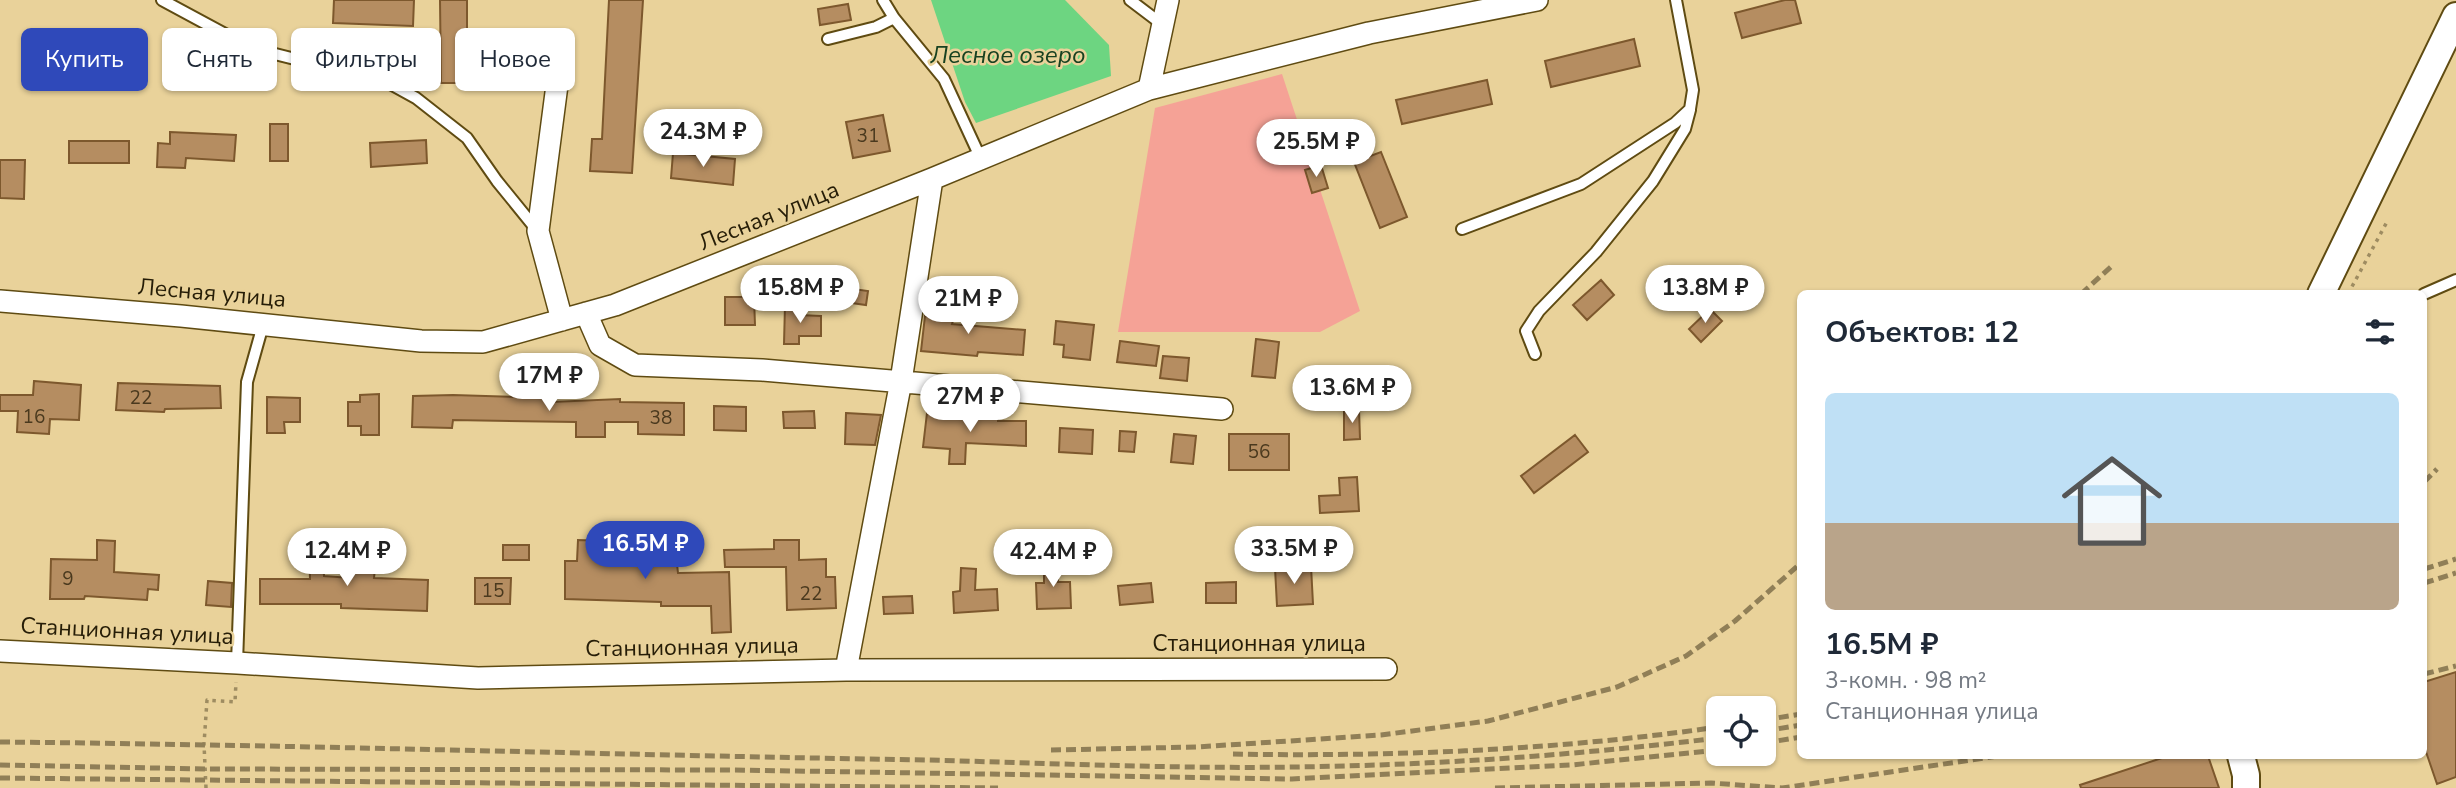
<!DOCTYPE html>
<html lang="ru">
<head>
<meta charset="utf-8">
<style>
  :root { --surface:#fff; --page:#f2f2f3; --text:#1f2937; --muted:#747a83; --accent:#2f49ba }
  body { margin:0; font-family:"Nunito Sans",sans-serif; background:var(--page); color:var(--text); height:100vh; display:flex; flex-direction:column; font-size:26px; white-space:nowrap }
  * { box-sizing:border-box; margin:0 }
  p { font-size:23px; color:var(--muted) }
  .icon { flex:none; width:38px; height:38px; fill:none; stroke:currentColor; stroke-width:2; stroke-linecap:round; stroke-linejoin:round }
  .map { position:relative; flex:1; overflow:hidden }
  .drawer { position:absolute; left:1797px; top:290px; width:630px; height:469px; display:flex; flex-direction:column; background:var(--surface); border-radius:10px; box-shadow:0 2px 5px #0004 }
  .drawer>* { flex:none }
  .guide { position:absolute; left:21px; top:28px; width:665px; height:63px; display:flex; gap:14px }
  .buttons { position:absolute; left:1706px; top:696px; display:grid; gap:14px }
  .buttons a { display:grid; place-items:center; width:70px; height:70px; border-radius:10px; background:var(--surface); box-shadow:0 2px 5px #0004; font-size:35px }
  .price { position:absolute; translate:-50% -60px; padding:0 16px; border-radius:24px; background:#fff; color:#222; font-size:23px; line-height:46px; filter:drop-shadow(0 2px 4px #0008) }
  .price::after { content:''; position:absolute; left:50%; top:42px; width:21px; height:16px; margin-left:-10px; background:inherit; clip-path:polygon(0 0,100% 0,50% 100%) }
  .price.active { background:var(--accent); color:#fff }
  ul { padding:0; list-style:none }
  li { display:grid; align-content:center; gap:14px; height:371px; padding:0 28px }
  li span { display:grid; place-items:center; height:217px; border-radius:10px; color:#555 }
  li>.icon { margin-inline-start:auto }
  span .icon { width:126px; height:126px; fill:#fffc; stroke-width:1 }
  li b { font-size:30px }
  h2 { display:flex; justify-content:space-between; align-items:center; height:84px; padding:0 28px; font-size:30px }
  .tag { padding:0 24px; border-radius:10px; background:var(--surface); box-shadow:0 2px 5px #0004; font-size:24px; line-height:63px }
  .tag.active { background:var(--accent); color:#fff }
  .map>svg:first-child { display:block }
  .green { fill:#f5a296 }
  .water { fill:#6dd581 }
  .building { fill:#b58d61; stroke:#7d582d; stroke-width:2 }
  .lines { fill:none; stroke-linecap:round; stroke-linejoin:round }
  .service-casing { stroke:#5f4b12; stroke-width:14 }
  .minor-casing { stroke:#5f4b12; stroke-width:24 }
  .tertiary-casing { stroke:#5f4b12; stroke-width:30 }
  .path { stroke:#9e8c61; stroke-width:3.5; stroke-dasharray:3.5 5; stroke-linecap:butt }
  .service { stroke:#fff; stroke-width:10 }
  .minor { stroke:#fff; stroke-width:21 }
  .tertiary { stroke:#fff; stroke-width:26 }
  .rail { stroke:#907f57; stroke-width:5; stroke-dasharray:10 5; stroke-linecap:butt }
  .labels { text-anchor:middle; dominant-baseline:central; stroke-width:5; stroke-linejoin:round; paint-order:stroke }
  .number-label { font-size:19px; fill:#4a391e }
  .street-label { font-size:23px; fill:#261d07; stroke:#e9d29a }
  .water-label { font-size:24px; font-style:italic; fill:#174120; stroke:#e9d29a }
</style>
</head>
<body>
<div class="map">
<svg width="2456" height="788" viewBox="0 0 2456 788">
  <rect width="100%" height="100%" fill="#e9d29a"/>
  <path class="green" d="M1282,74L1360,311L1320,332H1118L1155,108Z"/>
  <path class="water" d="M931,0H1065L1109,45L1111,76L976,123L965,102Z"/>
  <path class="building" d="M334,0H414L413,26L333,23Z
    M440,0H467V83H441Z
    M609,0H643L632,173L590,171L592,139H602Z
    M1785,0H1795L1801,23L1742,38L1735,13Z
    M848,4L851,20L820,25L818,9Z
    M1634,39L1640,66L1551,87L1545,61Z
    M1487,80L1492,104L1402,124L1396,100Z
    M883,115L890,151L853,158L846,122Z
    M270,124H288V161H270Z
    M170,132L236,135L234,161L186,158L185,168L157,167L158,143L170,144Z
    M426,140L427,163L371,167L370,143Z
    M69,141H129V163H69Z
    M1381,152L1407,217L1380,228L1354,162Z
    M673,153L735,159L733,185L671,178Z
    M0,160H25L24,199L0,198Z
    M1321,165L1328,188L1312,193L1305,170Z
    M1601,280L1614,295L1587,320L1573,305Z
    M846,288L868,291L866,305L844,302Z
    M725,297H754L755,325H725Z
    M945,298L959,302L952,324L1025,330L1023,355L978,352L977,356L921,351L925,316L939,318Z
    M785,305L799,306V315L821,316V336H799V344H784Z
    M1710,309L1722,321L1701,342L1689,329Z
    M1056,321L1094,325L1090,360L1063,357L1064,345L1054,344Z
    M1256,339L1279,342L1275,378L1252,376Z
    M1120,341L1159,346L1156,366L1117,362Z
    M1163,356L1189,358L1187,381L1160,378Z
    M34,381L81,385L79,420L50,419L49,434L17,432L18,411H0V395H33Z
    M118,383L220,386L221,408L165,409L164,412L116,410Z
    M379,394V435H361V426H348V402H360V395Z
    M453,395L552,398V402L620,399V402L684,403V435L638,434V422H605V437H576V422L453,420L452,428L412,427L413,396Z
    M267,397L300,398V422H284L285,433H267Z
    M714,406L746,407V431L714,430Z
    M1359,409L1360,439L1344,440V410Z
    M814,411L815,428H784L783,412Z
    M846,413L881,415L875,445L845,444Z
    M927,413L998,419V421H1026V446L966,443L965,464H949L950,449L923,447Z
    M1060,428L1093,430L1092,454L1059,452Z
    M1120,431L1136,432L1134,452L1119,451Z
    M1174,434L1196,436L1193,464L1171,462Z
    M1229,434H1289V470H1229Z
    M1575,435L1588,452L1534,493L1521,476Z
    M1357,477L1359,511L1320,513L1319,496L1340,495L1339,478Z
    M624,539V560H653V557L676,555L678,573L729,572L731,632L712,633L711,606H661V602L565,599V561H577L578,540L608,541Z
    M97,540L115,541L114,572L159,575L158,590L148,589L147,600L85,596L84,599H50L51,559L97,560Z
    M774,540H799V560L826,559V577H835L836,608L787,610L786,567H725L724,550L774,549Z
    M503,545H529V560H503Z
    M309,546H323L324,576L351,578L354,558L376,560L374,578L428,580L427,611L341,608V604H260V579H310Z
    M1044,560H1058V582H1070L1071,608L1037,609L1036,583H1044Z
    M1311,566L1313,604L1277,606L1275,568Z
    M961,568L976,569L975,590L997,589L998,610L954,613L953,592L960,591Z
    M475,578H511L510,604H475Z
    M208,581L232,583L231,607L206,605Z
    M1236,582V603H1206V583Z
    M1151,583L1153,602L1120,605L1118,586Z
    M912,596L913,613L884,614L883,597Z
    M2456,672V777L2437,784L2424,746V682Z
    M2168,756H2208L2219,788H2081L2080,785Z"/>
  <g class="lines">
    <defs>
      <path id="service" d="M162,0L251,48L387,82L416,98L467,138L497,181L536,229
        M883,0L894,18L944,79L981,159
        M1130,0L1163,25
        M828,39L876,27L894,18
        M1462,229L1581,184L1675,123L1690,109L1693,90L1676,0
        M2424,294L2456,280
        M1535,354L1526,331L1539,311L1596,252L1653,181L1685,129L1690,110
        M237,663L247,382L263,325"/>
      <path id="minor" d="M560,62L538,231L562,320
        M1149,89L1168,0
        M0,301L181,316L421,341L483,342L615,305L932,179L1149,89L1369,33L1537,0
        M586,313L600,345L635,365L762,370L1222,409
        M0,651L237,663L478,678L846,670L1386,669
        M846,670L901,381L932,179"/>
      <path id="tertiary" d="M2321,294L2456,16
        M2241,756L2246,775V788"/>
    </defs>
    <use href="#service" class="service-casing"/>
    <use href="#minor" class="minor-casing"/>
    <use href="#tertiary" class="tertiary-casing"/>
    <path class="path" d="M2348,294L2388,220
      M206,788L204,744L207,700L235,702L236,682"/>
    <use href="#service" class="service"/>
    <use href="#minor" class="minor"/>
    <use href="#tertiary" class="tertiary"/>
    <path class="rail" d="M2081,294L2113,265
      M2424,482L2437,469
      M2424,569L2456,559
      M2424,583L2456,573
      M2424,674L2456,666
      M1764,720L1801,714
      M1764,731L1801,725
      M0,742C308,745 616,755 925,760C1048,763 1173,769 1296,767C1437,765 1578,755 1718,738
      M1764,743L1801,737
      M1051,750L1197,747L1381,735L1488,721L1617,687L1686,656L1735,621L1801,563
      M1233,754C1393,757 1560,750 1718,727
      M0,765L206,769L735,770L1292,779L1571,765L1718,750
      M0,778L998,788
      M1495,788L1711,783L1782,788L1998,756"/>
  </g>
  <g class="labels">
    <g class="number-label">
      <text x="868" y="136">31</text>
      <text x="141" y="398">22</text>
      <text x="34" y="417">16</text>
      <text x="661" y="418">38</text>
      <text x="1259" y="452">56</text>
      <text x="68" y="579">9</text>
      <text x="493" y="591">15</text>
      <text x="811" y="594">22</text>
    </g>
    <g class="street-label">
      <text transform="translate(769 216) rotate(-22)">Лесная улица</text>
      <text transform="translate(212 293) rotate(5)">Лесная улица</text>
      <text transform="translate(127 631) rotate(3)">Станционная улица</text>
      <text x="1259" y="643">Станционная улица</text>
      <text transform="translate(692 647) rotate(-1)">Станционная улица</text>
    </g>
    <g class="water-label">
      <text x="1008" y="55">Лесное озеро</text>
    </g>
  </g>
</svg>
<div class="buttons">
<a><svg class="icon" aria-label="locate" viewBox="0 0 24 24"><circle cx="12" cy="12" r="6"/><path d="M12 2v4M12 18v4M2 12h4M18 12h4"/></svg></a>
</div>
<b class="price" style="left:703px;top:169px">24.3M ₽</b>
<b class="price" style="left:1316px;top:179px">25.5M ₽</b>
<b class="price" style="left:800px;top:325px">15.8M ₽</b>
<b class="price" style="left:1705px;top:325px">13.8M ₽</b>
<b class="price" style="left:968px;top:336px">21M ₽</b>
<b class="price" style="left:549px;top:413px">17M ₽</b>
<b class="price" style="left:1352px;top:425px">13.6M ₽</b>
<b class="price" style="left:970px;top:434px">27M ₽</b>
<b class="price active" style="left:645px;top:581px">16.5M ₽</b>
<b class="price" style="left:1294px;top:586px">33.5M ₽</b>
<b class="price" style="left:347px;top:588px">12.4M ₽</b>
<b class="price" style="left:1053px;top:589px">42.4M ₽</b>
<div class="guide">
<a class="tag active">Купить</a>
<a class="tag">Снять</a>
<a class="tag">Фильтры</a>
<a class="tag">Новое</a>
</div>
<section class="drawer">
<h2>Объектов: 12<svg class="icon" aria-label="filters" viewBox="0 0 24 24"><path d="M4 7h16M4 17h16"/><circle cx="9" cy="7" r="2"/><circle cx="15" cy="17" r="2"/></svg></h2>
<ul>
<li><span style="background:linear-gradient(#bfe0f5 60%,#b9a48a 0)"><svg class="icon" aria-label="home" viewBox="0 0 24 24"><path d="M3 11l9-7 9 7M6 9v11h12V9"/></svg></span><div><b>16.5M ₽</b><p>3-комн. · 98 m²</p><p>Станционная улица</p></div></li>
</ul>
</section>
</div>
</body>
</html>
